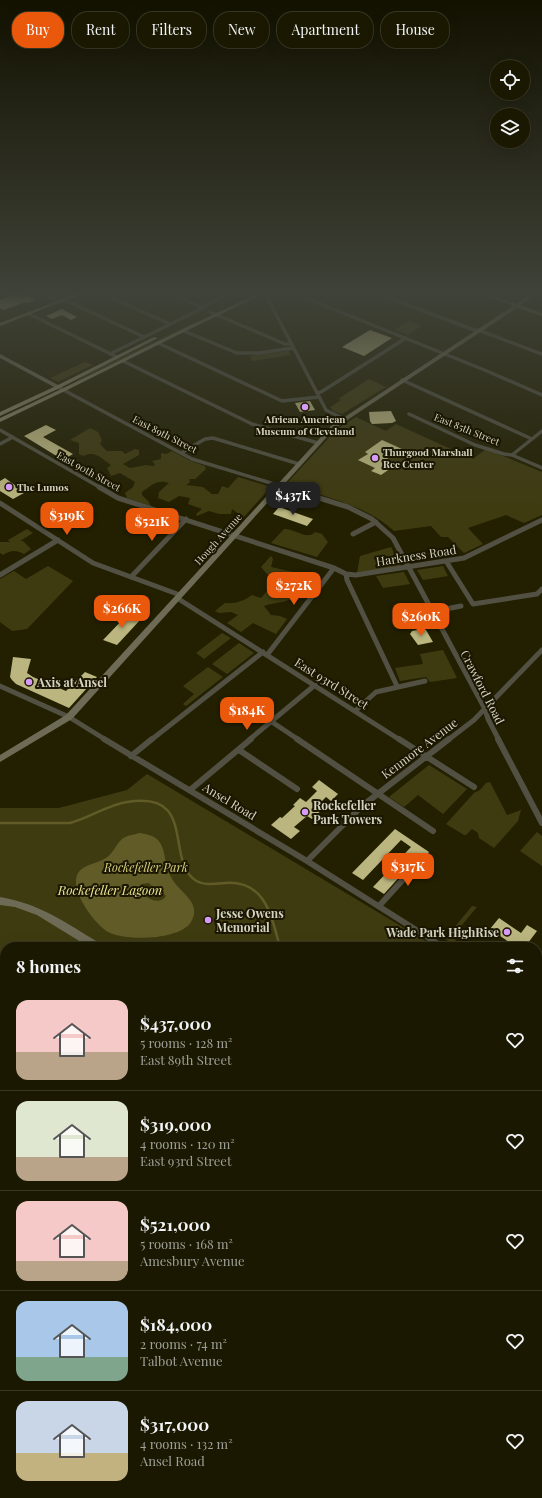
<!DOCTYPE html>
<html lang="en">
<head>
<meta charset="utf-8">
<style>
  :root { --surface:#1a1801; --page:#272510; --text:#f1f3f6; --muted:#9fa099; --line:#383723; --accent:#ea580c }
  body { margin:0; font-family:"Playfair Display",serif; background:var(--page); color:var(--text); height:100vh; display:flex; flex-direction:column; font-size:15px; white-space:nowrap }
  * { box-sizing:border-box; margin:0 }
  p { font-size:13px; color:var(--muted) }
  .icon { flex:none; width:22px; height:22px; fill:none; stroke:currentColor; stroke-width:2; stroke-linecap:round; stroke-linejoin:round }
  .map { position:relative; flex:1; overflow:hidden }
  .sheet { position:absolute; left:0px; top:942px; width:542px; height:556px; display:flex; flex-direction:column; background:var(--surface); border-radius:16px 16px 0 0; box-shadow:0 4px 16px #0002,0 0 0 1px var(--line) }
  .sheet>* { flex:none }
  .hud { position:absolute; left:12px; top:12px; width:518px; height:36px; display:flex; gap:8px }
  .tools { position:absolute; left:490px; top:60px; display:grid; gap:8px }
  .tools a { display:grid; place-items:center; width:40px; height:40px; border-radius:50%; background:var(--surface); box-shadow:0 4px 16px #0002,0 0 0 1px var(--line); font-size:20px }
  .price { position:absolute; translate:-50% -34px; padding:0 9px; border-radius:8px; background:var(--accent); color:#fff; font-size:13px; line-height:26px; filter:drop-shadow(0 1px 2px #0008) }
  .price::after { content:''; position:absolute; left:50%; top:24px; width:12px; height:9px; margin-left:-6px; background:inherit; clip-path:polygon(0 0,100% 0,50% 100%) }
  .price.active { background:#222; color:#fff }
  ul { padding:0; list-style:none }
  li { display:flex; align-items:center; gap:12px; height:100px; padding:0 16px }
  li+li { border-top:1px solid var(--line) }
  li span { display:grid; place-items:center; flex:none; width:112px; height:80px; border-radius:12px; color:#555 }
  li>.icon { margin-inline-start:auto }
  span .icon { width:48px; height:48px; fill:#fffc; stroke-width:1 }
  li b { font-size:17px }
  h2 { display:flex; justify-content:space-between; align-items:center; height:48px; padding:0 16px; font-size:17px }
  .tag { padding:0 14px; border-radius:16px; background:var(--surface); box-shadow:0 4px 16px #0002,0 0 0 1px var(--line); font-size:14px; line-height:36px }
  .tag.active { background:var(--accent); color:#fff }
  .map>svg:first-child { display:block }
  .green { fill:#3f3b11 }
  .water { fill:#605b27; fill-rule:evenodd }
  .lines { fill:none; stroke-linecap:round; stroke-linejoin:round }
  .stream-far1 { stroke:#605b27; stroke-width:2.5 }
  .stream { stroke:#605b27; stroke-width:3 }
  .building { fill:#bbb67f }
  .street-far3 { stroke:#515042; stroke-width:3.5 }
  .street-far2 { stroke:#515042; stroke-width:5 }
  .street-far1 { stroke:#515042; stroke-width:6 }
  .street { stroke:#515042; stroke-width:8 }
  .secondary { fill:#6d6b55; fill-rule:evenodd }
  .primary { fill:#838064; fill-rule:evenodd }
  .poi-dot { fill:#d89af8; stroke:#1a1600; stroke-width:1.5 }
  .labels { text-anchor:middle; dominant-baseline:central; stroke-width:4; stroke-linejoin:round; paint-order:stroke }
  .far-poi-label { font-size:10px; font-weight:bold; fill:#d4d3c1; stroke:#1a1600; text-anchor:start }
  .far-street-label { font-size:10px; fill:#d4d3c1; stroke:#1a1600 }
  .street-label { font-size:12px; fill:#d4d3c1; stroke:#1a1600 }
  .poi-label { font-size:12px; font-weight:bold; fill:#d4d3c1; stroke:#1a1600; text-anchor:start }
  .park-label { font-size:12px; font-style:italic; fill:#d8d07f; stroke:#1a1600 }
  .water-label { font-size:13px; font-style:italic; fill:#ece492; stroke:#1a1600 }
</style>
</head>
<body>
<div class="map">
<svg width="542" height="1498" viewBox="0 0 542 1498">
  <rect width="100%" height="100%" fill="#232001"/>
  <path class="green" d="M201,319L195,323L75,382L87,374Z
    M409,321L422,326L408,335L394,330Z
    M288,351L291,355L252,361L250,356Z
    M85,362L93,365L58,382L50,378Z
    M369,379L386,387L342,414L333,411L330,407L341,400L338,399Z
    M356,417L386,431L396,424L473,459L486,449L542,472V515L524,523L506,515L468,528L483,544L464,553L448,537H441L431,526L394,531C366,505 322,496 286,484L337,429Z
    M90,428L98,432L102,440L100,444L107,451H122L125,454L135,449L139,450V455L123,464L130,468L146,465L153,466L155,465L152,461L161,459V453L166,454L172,451L191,461L205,466L206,469L195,479H189L190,482L186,485L203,487L212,494H218L222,486L228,488L238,477L271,487L232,530L225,528L240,515L232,509L231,514H219L209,511L197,516L196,514L202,509L188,504L190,498L179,496L169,502L158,498L159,492L169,483C157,479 152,485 142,492V495L148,501L151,506L127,498L125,493L133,487L135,482L120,473L111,476L107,468L111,465C101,458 95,450 83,456L79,454V443L70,440Z
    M27,529L33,533L20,541H23L31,549L24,554C16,550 11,550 3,555L0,553V542H10L8,540Z
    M284,529C294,528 307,541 315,532L322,534L328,542L317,557L271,543Z
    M391,547L401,566L357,573L360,556Z
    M271,556L273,559L271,567L302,574L301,579L303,581L304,587H295L287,589L285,594L292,598C284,604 273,602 264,606L271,615L280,616L287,619L276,634L253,623L241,632L227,623L238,615L231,612L219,613L215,611L225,603C235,604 244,601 252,595L261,598L267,591H268L273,585L276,577L267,574L261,567Z
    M48,566L73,581L27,629L12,631L0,622V579L14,571L26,579Z
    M443,566L448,576L423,580L417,570Z
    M404,572L410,584L383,588L376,576Z
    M222,633L231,638L204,659L196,653Z
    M239,643L254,653L227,674L212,664Z
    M443,650L457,678L430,682L426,677L400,681L395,668L423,664L420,654Z
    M208,667L223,677L186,706L183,704L194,694L183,686Z
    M429,765L467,789L443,814L418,795L404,807L389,797Z
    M147,774L436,947H5V1086L0,1088V808H59L127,790Z
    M490,782L507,815L521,810L518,821L494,848L479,838L478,833L472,829L466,835H464L446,824L474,793L480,790L486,783Z
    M537,832L542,836V866L520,851Z
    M472,906L477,907L452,937L456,940L453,944L445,939Z
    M537,1007L542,1010V1355L537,1352Z"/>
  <path class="water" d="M139,833C171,836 160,857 171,877C179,893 203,902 191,922C180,940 128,941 110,933C96,927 68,889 78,873C84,864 96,864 104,859C113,855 115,845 122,839C127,835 134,835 139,833ZM149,883L155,890L163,893L166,896C159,906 147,898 139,892L141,884Z"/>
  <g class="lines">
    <path class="stream-far1" d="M0,823H70C90,818 107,805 127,802C197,790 165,859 195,880C204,886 215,884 225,883C266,880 271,916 280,947"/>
    <path class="stream" d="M537,1217L542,1220"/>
  </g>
  <path class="building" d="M12,295H27L35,300L28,303L25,302L9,308L3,310L0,308V300Z
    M62,309L77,317L71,320L62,315L52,319L46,316Z
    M370,330L392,338L364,356L342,347Z
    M310,401L315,410L300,412L295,403Z
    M391,411L396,421L392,423L372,424L370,421L369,412Z
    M46,425L56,430L43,437L73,454L63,460L24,436Z
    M382,440L402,449L384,461L394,466L381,475L371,471L375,468L358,460L368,454L365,452Z
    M5,478L24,492V493L13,499L0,491V481Z
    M279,507L313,519L307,526L273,514Z
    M128,614L141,617L140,619H141L117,645L103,640Z
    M417,630H426L433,642L418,645L410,634L412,631Z
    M13,657L31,659L27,673L33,677L66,691L85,672L97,677L69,708L16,684L12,680L10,677Z
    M319,780L338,794L331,801L326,797L319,804L324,808L312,819L307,816L294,827L300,831L291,839L271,825L280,817L282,818L295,806L293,805L300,798L306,802L317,791L312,787Z
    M395,829L429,852L426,856L421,853L384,894L373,887L411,847L401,840L363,880L352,873Z
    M499,918L521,933L527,925L537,931L525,947H510L512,944L490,929Z
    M0,1143L5,1145V1172L2,1176L5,1178V1199L0,1204Z
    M0,1249L5,1252V1282L0,1286Z
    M5,1327V1468L0,1474V1332Z"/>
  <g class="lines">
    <path class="street-far3" d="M46,295L55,300
      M105,295L170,324
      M174,295L203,308
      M266,295L326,410L344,419
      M298,295L487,371L542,395
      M381,295L477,331
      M65,300L144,337
      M201,307L228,295
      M210,312L285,344H290
      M29,314L117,357
      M478,330L542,354
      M184,331L237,353H259L293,348
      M158,343L282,401L319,397
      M110,354L203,308
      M123,361L252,424L318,443
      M402,380L532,439
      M58,387L192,459L287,488
      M317,393L321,392L406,338
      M409,414L475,445L504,454L512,455L542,468
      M0,430L101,488
      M0,444L13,437
      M181,453L205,439L213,438L299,464
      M512,455L542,431"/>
    <path class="street-far2" d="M99,487L118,498L334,568L346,574L356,575L464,558L542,520
      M284,487L348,507L372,519L393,538L485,709L488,719L499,740
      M0,503L93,563L180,595
      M353,534L376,522
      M446,561L473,604L537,594L542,589
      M346,574L347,580L397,686
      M0,575L58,540
      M131,577L186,519
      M177,598L400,740
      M431,612L461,606
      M267,655L334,568
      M0,686L69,717L106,740
      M355,711L376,692L425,681
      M272,722L299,740
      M151,740L263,652
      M249,740L315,685
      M448,740L474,720L542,650"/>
    <path class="street-far1" d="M104,739L307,861L443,947
      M297,739L433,831
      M399,739L474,787
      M498,739L542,823
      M239,750L297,789
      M131,756L152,739
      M190,790L251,739
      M307,861L362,806L449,739
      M379,906L418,863
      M537,1005L542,1008
      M537,1026L542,1039"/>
    <path class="street" d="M0,1302L5,1298"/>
    <path class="secondary" d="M485,295H492L516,304L530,295H535L520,305L542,313V316L517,308L335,428L72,719L0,762V755L66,715L331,426L513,306Z
      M0,354L60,386L61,387L56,388L0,358Z
      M0,897C41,904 66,923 101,944L103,947H89L37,915L15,907L0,905Z
      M542,975V988L537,992V979Z
      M5,1089V1101L0,1104V1092Z
      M0,1110L5,1113V1126L0,1123Z
      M537,1119L542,1120V1130L537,1129Z
      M537,1354L542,1356V1370L537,1368Z
      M154,1493H170L168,1498H152Z
      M336,1493H352L354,1498H338Z"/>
    <path class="primary" d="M73,295H79L0,326V323Z
      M255,295H261L196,326L67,390L0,422V418C86,379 169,334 255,295Z
      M154,337L158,338L60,388L0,416V412L56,386Z"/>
  </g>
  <linearGradient id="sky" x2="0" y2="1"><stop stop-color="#131201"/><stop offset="0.58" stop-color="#3f4238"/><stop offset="1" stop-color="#3f4238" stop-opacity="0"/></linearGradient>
  <rect width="542" height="505" fill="url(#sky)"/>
  <g class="poi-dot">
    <circle cx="305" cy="407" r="4"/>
    <circle cx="375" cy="458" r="4"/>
    <circle cx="9" cy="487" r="4"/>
    <circle cx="29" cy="682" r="4"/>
    <circle cx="305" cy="812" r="4"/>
    <circle cx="208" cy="920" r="4"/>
    <circle cx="507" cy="932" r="4"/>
  </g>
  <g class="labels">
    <g class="far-poi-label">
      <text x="305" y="419" text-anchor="middle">African American<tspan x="305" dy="12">Museum of Cleveland</tspan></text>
      <text x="383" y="452">Thurgood Marshall<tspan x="383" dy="12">Rec Center</tspan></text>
      <text x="17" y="487">The Lumos</text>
    </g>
    <g class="far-street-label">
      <text transform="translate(467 429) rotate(22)">East 85th Street</text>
      <text transform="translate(165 434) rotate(27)">East 89th Street</text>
      <text transform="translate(89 471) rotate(29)">East 90th Street</text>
      <text transform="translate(218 539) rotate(-48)">Hough Avenue</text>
    </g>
    <g class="street-label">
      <text transform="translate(416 555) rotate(-9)">Harkness Road</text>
      <text transform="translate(332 683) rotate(32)">East 93rd Street</text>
      <text transform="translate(483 687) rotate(63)">Crawford Road</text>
      <text transform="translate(419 748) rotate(-37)">Kenmore Avenue</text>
      <text transform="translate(230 801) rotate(31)">Ansel Road</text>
    </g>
    <g class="poi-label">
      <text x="37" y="682">Axis at Ansel</text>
      <text x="313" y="805">Rockefeller<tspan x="313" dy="14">Park Towers</tspan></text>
      <text x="216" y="913">Jesse Owens<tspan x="216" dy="14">Memorial</tspan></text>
      <text x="499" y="932" text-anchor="end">Wade Park HighRise</text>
    </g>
    <g class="park-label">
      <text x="146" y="867">Rockefeller Park</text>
    </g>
    <g class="water-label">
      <text x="110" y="889">Rockefeller Lagoon</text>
    </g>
  </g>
</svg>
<div class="tools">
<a><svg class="icon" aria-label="locate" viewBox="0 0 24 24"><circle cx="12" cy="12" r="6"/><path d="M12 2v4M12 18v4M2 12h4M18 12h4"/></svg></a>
<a><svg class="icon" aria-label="layers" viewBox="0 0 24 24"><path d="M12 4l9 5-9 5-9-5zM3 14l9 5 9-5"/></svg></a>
</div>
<b class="price active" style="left:293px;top:516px">$437K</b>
<b class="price" style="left:67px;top:536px">$319K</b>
<b class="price" style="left:152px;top:542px">$521K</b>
<b class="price" style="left:294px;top:606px">$272K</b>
<b class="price" style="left:122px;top:629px">$266K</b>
<b class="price" style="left:421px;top:637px">$260K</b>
<b class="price" style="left:247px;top:731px">$184K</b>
<b class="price" style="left:408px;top:887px">$317K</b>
<div class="hud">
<a class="tag active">Buy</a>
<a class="tag">Rent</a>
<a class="tag">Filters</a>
<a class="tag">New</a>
<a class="tag">Apartment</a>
<a class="tag">House</a>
</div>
<section class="sheet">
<h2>8 homes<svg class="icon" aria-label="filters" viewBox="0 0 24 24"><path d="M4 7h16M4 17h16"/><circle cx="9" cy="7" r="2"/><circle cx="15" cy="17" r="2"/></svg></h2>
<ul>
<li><span style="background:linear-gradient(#f6c9c9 65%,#b9a48a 0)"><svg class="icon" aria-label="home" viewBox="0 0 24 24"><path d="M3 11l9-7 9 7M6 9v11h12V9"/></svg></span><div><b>$437,000</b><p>5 rooms · 128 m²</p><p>East 89th Street</p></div><svg class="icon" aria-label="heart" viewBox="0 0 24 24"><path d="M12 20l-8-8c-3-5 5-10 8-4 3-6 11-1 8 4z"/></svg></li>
<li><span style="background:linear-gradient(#dfe7d0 70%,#b9a48a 0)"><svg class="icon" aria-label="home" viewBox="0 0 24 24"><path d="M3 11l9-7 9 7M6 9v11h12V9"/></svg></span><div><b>$319,000</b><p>4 rooms · 120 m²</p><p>East 93rd Street</p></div><svg class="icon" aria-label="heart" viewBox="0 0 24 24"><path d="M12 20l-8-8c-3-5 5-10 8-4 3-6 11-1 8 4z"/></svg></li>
<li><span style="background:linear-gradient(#f6c9c9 75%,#b9a48a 0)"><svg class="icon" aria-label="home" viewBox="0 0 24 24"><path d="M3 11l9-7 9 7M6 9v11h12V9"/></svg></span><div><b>$521,000</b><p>5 rooms · 168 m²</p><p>Amesbury Avenue</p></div><svg class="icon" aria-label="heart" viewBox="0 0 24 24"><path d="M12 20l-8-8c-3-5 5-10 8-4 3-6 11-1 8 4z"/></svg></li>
<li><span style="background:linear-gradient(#a9c7e8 70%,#7fa58c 0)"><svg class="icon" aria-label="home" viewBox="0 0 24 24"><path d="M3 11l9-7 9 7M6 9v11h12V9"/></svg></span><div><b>$184,000</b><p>2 rooms · 74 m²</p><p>Talbot Avenue</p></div><svg class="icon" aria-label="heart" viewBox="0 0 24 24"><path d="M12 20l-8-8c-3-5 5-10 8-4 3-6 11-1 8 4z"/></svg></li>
<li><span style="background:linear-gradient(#c9d6e8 65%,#c2b280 0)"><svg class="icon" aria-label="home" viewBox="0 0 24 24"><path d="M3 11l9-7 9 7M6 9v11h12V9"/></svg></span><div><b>$317,000</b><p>4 rooms · 132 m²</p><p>Ansel Road</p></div><svg class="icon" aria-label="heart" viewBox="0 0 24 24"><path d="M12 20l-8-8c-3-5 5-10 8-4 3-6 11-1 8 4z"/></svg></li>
</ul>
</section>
</div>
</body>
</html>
